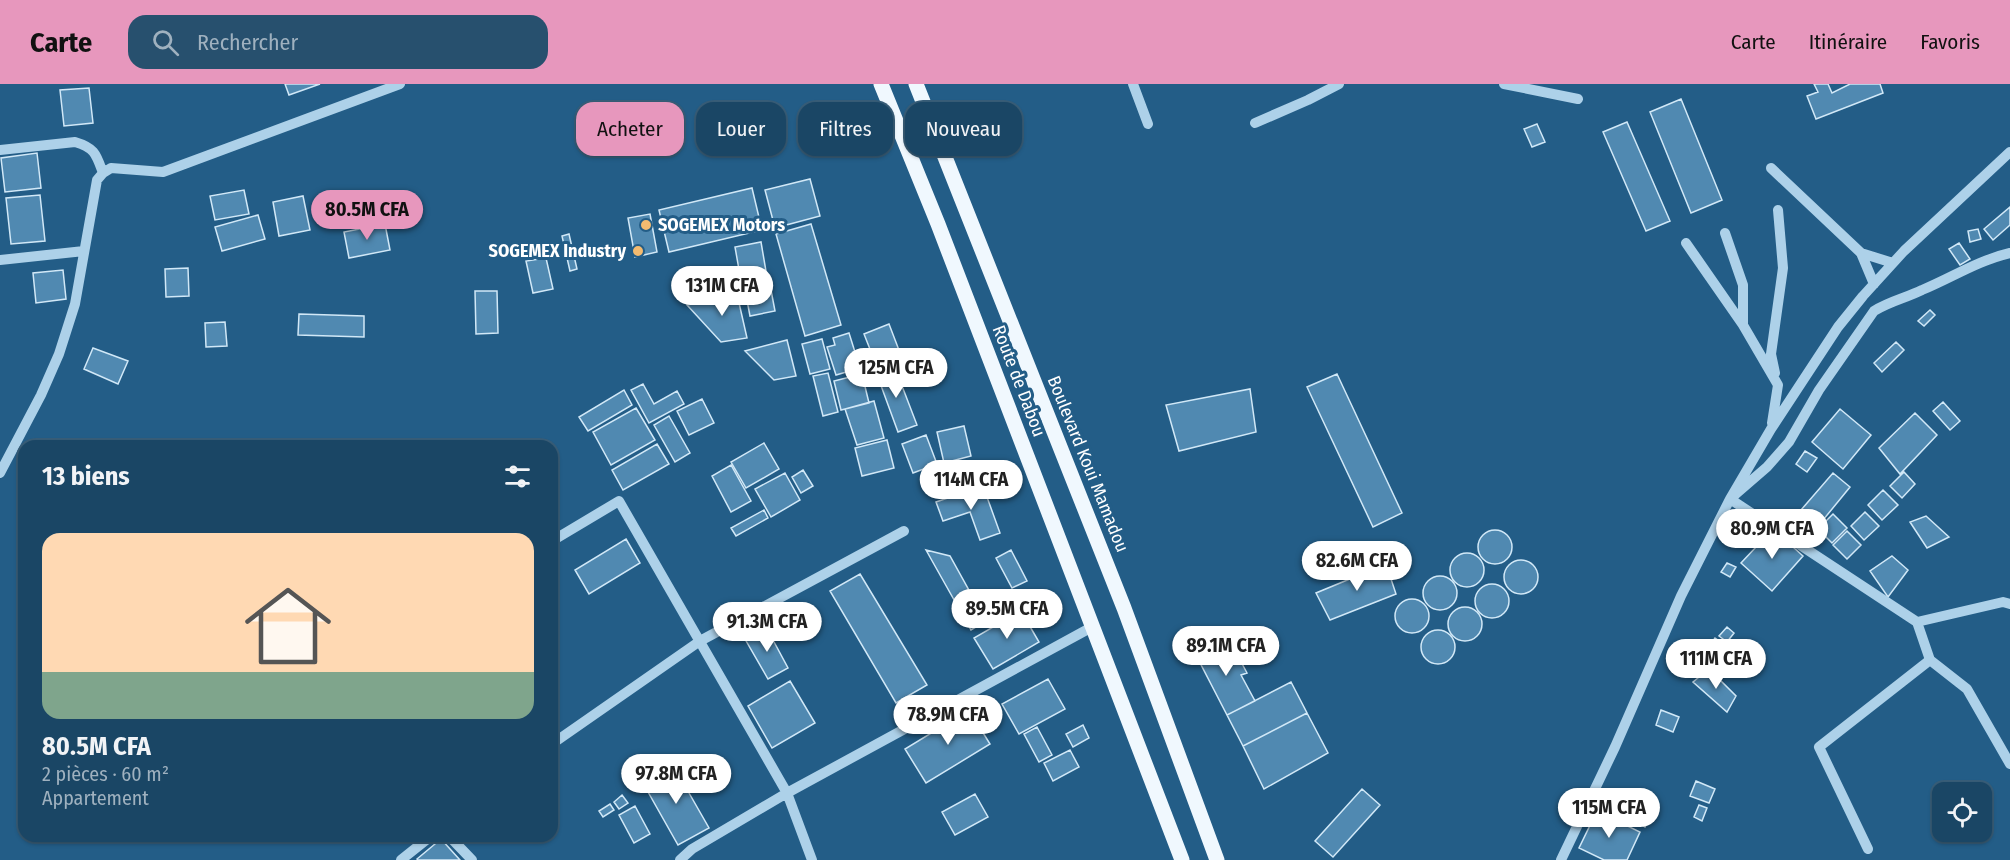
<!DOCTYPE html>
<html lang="fr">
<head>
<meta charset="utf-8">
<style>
  :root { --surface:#1a4665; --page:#27506e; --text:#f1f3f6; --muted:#9fb1bf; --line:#385e79; --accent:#e797bd }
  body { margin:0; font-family:"Fira Sans Condensed",sans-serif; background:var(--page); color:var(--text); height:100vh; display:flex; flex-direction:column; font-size:22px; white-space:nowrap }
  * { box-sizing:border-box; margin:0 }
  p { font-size:20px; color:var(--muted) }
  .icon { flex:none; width:33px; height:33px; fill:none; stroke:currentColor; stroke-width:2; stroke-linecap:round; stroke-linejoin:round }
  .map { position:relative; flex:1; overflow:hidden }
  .details { position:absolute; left:18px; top:356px; width:540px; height:402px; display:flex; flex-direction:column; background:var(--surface); border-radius:18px; box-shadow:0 2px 4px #0004,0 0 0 2px var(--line) }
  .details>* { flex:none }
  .guide { position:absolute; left:576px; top:18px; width:570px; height:54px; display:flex; gap:12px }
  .controls { position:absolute; left:1932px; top:698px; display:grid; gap:12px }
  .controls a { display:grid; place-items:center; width:60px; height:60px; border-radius:12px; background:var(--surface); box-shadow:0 2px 4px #0004,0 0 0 2px var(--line); font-size:30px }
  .price { position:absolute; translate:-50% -51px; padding:0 14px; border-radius:21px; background:#fff; color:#222; font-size:20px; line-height:39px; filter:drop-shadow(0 2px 3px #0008) }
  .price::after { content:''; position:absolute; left:50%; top:36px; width:18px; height:14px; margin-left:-9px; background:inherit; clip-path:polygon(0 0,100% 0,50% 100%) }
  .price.selected { background:var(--accent); color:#111 }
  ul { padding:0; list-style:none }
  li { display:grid; align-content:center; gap:12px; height:318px; padding:0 24px }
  li span { display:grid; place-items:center; height:186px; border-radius:18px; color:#555 }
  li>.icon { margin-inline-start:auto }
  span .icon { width:108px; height:108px; fill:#fffc; stroke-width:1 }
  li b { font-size:26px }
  h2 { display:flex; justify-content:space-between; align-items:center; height:72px; padding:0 24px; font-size:26px }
  .tag { padding:0 21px; border-radius:18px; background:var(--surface); box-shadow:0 2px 4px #0004,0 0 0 2px var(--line); font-size:21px; line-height:54px }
  .tag.selected { background:var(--accent); color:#111 }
  header { display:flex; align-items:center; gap:36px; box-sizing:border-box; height:84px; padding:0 30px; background:var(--accent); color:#111 }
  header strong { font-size:28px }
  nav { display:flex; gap:33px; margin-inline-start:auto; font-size:21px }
  .search { width:420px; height:54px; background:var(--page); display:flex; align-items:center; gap:15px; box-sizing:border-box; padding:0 21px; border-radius:18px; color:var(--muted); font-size:22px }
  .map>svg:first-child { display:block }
  .building { fill:#5089b1; stroke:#d1e8f7; stroke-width:1.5 }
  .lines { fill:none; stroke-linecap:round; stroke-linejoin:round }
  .minor { stroke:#add1e9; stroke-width:10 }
  .major { stroke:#f0f8fe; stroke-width:15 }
  .poi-dot { fill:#f4bb70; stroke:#235d87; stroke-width:2 }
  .labels { text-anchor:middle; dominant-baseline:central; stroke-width:6; stroke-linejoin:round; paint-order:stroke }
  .poi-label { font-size:18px; font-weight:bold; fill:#fff; stroke:#235d87; text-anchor:start }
  .street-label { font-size:18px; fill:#fff; stroke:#235d87 }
</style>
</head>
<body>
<header>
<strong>Carte</strong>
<div class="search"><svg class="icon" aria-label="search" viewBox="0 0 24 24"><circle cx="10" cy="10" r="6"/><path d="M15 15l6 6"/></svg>Rechercher</div>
<nav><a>Carte</a><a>Itinéraire</a><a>Favoris</a></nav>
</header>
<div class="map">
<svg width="2010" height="776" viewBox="0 0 2010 776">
  <rect width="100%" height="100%" fill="#235d87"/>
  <path class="building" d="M285,0H320L289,11Z
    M1814,0H1828L1832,9L1850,0H1880L1883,9L1816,35L1807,12L1818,8Z
    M89,4L93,39L64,42L60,6Z
    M1681,15L1722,116L1691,129L1650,28Z
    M637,27L651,62L623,73L610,37Z
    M1627,38L1670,137L1646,147L1603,48Z
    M1537,40L1545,58L1532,63L1524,45Z
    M37,69L41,104L5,108L1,74Z
    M810,95L820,132L775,144L765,106Z
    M752,104L762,146L669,168L659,126Z
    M244,106L249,130L215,136L210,112Z
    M40,111L45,157L11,160L6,114Z
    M303,112L310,146L279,152L273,118Z
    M2010,123V141L1993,156L1984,145Z
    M650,130L657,168L635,173L628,134Z
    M258,131L265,155L222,167L215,143Z
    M385,140L390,166L349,174L344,148Z
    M811,140L841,241L805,252L776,150Z
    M1978,145L1981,155L1970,158L1968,147Z
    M569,150L577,185L570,187L562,152Z
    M761,158L767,193L741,197L735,163Z
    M1959,159L1970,175L1960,181L1949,165Z
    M546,174L553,205L533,209L526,177Z
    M188,184L189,212L166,213L165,185Z
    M63,186L66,215L36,219L33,189Z
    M770,201L775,227L750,232L745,206Z
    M475,207H497L498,249L476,250Z
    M737,210L747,254L721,258L687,221Z
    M1930,226L1935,231L1924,242L1918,237Z
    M299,230L364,232V253L298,251Z
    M225,238L227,262L206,263L205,239Z
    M889,240L902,274L877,283L864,250Z
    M849,249L860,284L836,291L827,263L835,261L833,254Z
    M822,255L830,285L810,290L802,260Z
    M787,256L796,292L774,296L745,267Z
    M1896,258L1904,266L1882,288L1874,279Z
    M93,264L128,277L118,300L84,285Z
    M894,281L917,341L898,348L876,288Z
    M828,289L838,328L823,332L813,292Z
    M862,290L869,319L841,326L834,297Z
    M1337,290L1402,429L1373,443L1307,303Z
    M643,300L654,320L677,307L684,320L649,339L631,306Z
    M1250,305L1256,348L1179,367L1166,321Z
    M624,306L632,321L588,347L579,333Z
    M702,315L714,339L689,351L677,327Z
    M874,317L884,354L857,361L845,325Z
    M1943,318L1960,337L1950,346L1933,327Z
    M636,324L655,356L611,381L593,348Z
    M1840,325L1871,351L1843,385L1812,358Z
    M1915,329L1937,351L1900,390L1879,364Z
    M669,332L690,369L675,378L654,341Z
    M964,342L971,372L944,379L937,348Z
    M926,351L937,380L913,389L902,360Z
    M887,356L894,384L862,392L855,364Z
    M764,359L779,385L746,404L731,378Z
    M657,360L669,380L623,406L612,386Z
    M1805,367L1817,374L1807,388L1796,380Z
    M731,381L751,417L731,428L712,392Z
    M803,386L813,402L801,409L792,393Z
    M1904,388L1915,400L1902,414L1890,402Z
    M785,389L800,416L771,433L755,405Z
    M1833,389L1850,403L1819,441L1801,426Z
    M983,402L1000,449L980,456L970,428L943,437L936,418Z
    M1883,406L1898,421L1882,436L1868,421Z
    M764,426L768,434L736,452L731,444Z
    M1865,428L1879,442L1864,456L1851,442Z
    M1833,430L1847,444L1832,459L1818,445Z
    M1926,432L1949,453L1927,464L1910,438Z
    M1773,445L1803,472L1772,507L1741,479Z
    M1478 463a17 17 0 1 1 34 0a17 17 0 1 1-34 0Z
    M1847,447L1861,461L1847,475L1833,461Z
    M626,455L640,479L589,510L575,486Z
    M926,466L950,472L986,537L971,546Z
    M1011,466L1027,497L1012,504L996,474Z
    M1450 486a17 17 0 1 1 34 0a17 17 0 1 1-34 0Z
    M1892,472L1908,486L1888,513L1870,487Z
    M1504 493a17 17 0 1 1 34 0a17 17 0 1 1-34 0Z
    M1727,479L1736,483L1730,493L1721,488Z
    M1386,480L1396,510L1330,536L1316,509Z
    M860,490L927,601L896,619L830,507Z
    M1423 509a17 17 0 1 1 34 0a17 17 0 1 1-34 0Z
    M1475 517a17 17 0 1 1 34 0a17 17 0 1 1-34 0Z
    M1395 532a17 17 0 1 1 34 0a17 17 0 1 1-34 0Z
    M1448 540a17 17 0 1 1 34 0a17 17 0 1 1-34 0Z
    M1021,527L1039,558L993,585L974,554Z
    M766,543L788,584L768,595L745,555Z
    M1727,543L1734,549L1727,558L1719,552Z
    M1421 563a17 17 0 1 1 34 0a17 17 0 1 1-34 0Z
    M1715,554L1731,565L1725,575L1708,564Z
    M1225,556L1236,576L1239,574L1247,589L1241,591L1255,617L1227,631L1196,571Z
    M1709,585L1736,612L1727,628L1693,598Z
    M1048,595L1065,625L1019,650L1002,620Z
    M790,597L815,639L772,664L748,622Z
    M1291,598L1307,629L1243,662L1227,631Z
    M969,626L990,660L926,699L905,665Z
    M1661,626L1679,633L1673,648L1656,641Z
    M1307,629L1328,669L1264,705L1243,662Z
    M1083,641L1089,654L1073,663L1066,650Z
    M1037,643L1052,671L1039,678L1024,650Z
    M1070,666L1079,683L1053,697L1044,679Z
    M673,681L709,744L678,761L643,699Z
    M1696,697L1715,705L1709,719L1690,712Z
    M1362,705L1380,721L1333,773L1315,757Z
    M1634,709L1657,723L1645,743L1622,729Z
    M975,710L988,733L955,751L942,728Z
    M622,711L628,719L619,725L614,718Z
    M610,720L614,726L603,733L599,727Z
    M1699,721L1707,724L1702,737L1694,733Z
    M635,722L650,750L634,759L619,731Z
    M1597,727L1640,748L1627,776H1604L1579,764Z
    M441,755L460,776H418L417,775Z"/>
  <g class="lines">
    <path class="minor" d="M1133,0L1148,40
      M1504,0L1578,15
      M1255,39L1308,16L1339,0
      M0,66L75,58C95,64 96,70 103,89
      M1771,84L1861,169L1874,200
      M1725,149L1743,201V240
      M1686,159L1743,241L1778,301L1772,339
      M1861,169L1893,179
      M2010,169C1979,176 1951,194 1922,206C1906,214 1890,217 1874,227L1819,306L1789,358L1767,383L1730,415L1917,538L2003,518L2010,520
      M0,176L84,167
      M1775,289L1771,270L1783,184L1778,126
      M0,389L41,311L59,270L75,220L97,96L103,89L111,84L163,88L400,0
      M552,457L619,417L787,709L812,776
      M1930,576L1967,605L2010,680
      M552,660L700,557L904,447
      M449,752L472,776
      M1868,765L1819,663L1930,576L1917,538
      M401,776L431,752
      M680,776L692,765L787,709L1092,543
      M1561,776L1615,663L1681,512L1730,415L1771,345L1838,243L1863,212L1904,167L2010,68"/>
    <path class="major" d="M881,0L938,140L1182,776
      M916,0L1124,524L1217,776"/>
  </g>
  <g class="poi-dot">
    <circle cx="646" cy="141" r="6"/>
    <circle cx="638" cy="167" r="6"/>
  </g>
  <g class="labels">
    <g class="poi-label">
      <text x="658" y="141">SOGEMEX Motors</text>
      <text x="626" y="167" text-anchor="end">SOGEMEX Industry</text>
    </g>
    <g class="street-label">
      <text transform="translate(1019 297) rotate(69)">Route de Dabou</text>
      <text transform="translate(1088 380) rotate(68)">Boulevard Koui Mamadou</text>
    </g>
  </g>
</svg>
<div class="controls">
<a><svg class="icon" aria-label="locate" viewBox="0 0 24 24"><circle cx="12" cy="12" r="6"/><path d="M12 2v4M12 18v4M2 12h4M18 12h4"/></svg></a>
</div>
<b class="price selected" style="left:367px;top:157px">80.5M CFA</b>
<b class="price" style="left:722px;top:233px">131M CFA</b>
<b class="price" style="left:896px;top:315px">125M CFA</b>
<b class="price" style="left:971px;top:427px">114M CFA</b>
<b class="price" style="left:1772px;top:476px">80.9M CFA</b>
<b class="price" style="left:1357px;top:508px">82.6M CFA</b>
<b class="price" style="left:1007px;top:556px">89.5M CFA</b>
<b class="price" style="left:767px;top:569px">91.3M CFA</b>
<b class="price" style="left:1226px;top:593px">89.1M CFA</b>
<b class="price" style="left:1716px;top:606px">111M CFA</b>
<b class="price" style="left:948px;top:662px">78.9M CFA</b>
<b class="price" style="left:676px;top:721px">97.8M CFA</b>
<b class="price" style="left:1609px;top:755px">115M CFA</b>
<div class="guide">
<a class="tag selected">Acheter</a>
<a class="tag">Louer</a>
<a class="tag">Filtres</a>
<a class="tag">Nouveau</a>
</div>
<section class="details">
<h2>13 biens<svg class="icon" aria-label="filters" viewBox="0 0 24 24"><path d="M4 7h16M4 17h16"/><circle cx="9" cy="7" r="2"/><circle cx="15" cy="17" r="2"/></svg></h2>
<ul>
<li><span style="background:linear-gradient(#ffd9b3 75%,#7fa58c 0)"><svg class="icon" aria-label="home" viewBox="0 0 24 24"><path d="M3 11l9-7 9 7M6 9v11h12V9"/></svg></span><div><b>80.5M CFA</b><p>2 pièces · 60 m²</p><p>Appartement</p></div></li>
</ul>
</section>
</div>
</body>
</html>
